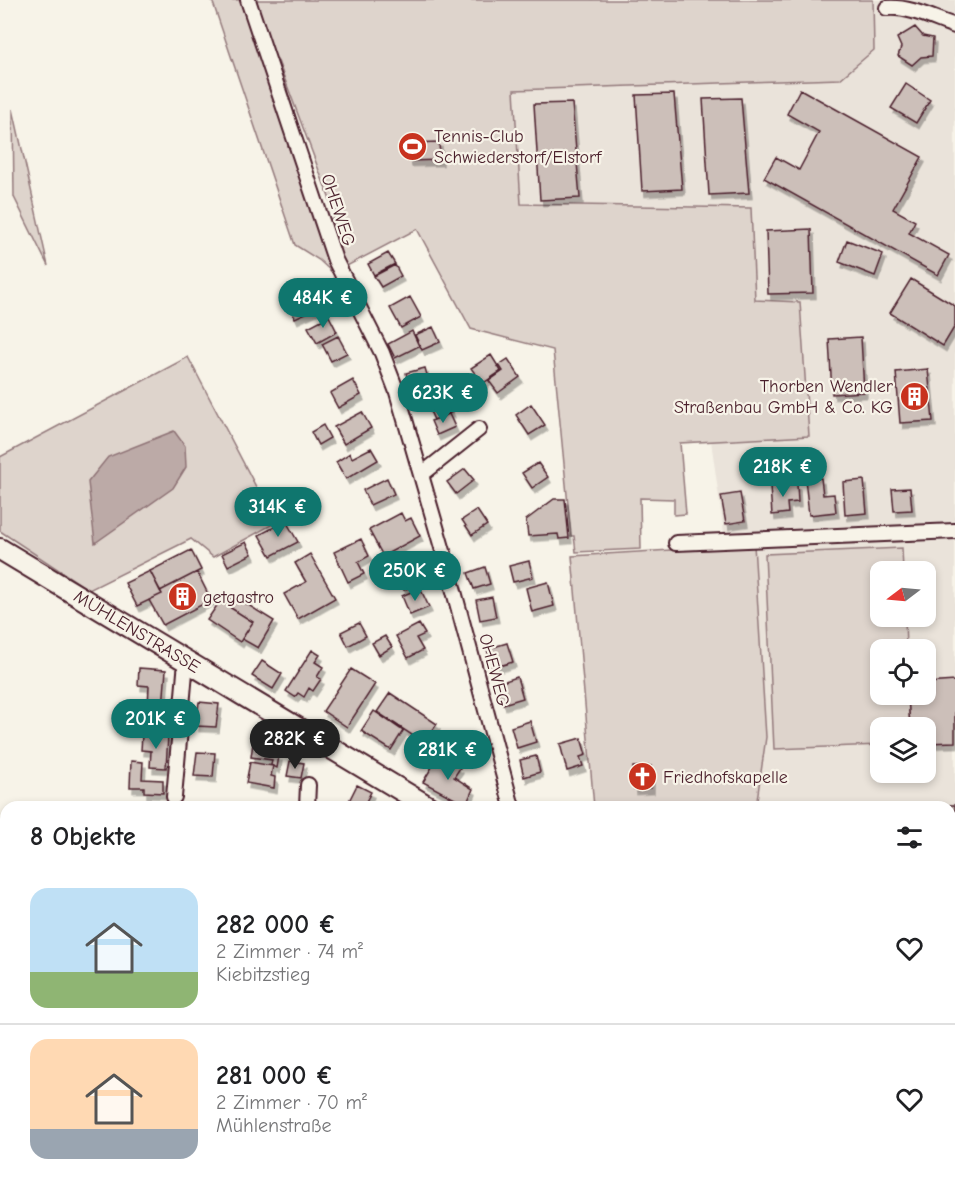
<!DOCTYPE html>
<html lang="de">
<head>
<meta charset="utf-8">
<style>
  :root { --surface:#fff; --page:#f6f6f6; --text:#202124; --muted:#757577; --line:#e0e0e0; --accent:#0f766e }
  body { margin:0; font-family:"Comic Neue",sans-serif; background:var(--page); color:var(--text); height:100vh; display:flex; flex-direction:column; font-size:22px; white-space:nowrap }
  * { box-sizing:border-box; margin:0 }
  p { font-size:20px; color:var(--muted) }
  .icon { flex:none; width:33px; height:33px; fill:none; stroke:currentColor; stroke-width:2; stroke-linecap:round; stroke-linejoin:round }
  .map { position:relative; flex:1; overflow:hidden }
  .details { position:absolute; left:0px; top:801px; width:956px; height:386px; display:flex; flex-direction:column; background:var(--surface); border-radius:18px 18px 0 0; box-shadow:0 3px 9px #0003 }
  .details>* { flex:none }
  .needle { width:39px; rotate:254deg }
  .controls { position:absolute; left:870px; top:561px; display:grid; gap:12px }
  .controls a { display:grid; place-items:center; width:66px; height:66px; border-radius:12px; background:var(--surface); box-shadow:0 3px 9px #0003; font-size:30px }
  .price { position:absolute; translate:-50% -51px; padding:0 14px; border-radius:21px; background:var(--accent); color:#fff; font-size:20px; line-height:39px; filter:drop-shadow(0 2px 3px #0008) }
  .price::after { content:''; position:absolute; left:50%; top:36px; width:18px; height:14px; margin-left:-9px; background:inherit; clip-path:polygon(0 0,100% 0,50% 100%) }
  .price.current { background:#222; color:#fff }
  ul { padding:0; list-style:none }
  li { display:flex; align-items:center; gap:18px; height:150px; padding:0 30px }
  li+li { border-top:2px solid var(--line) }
  li span { display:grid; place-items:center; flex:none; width:168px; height:120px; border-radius:18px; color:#555 }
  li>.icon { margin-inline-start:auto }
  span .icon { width:72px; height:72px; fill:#fffc; stroke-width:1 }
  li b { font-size:26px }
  h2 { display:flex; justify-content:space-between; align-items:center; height:72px; padding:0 30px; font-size:26px }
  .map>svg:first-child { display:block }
  .built { fill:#eae3da; fill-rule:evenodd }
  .green { fill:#ded4cc; stroke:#947a7c; stroke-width:1.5 }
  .water { fill:#bcaaa7; stroke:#8e7275; stroke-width:1.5 }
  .building { fill:#ccbfb9; stroke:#4a1f2b; stroke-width:1.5; filter:url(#shadow) }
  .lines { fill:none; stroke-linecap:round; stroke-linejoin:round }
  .street-casing { stroke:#4a1f2b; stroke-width:18 }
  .secondary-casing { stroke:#4a1f2b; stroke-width:24 }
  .street { stroke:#f7f3e8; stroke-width:14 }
  .secondary { stroke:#f7f3e8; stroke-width:20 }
  .labels { text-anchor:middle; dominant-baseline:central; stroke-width:4.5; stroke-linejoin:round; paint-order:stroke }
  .poi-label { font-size:18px; fill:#4a1f2b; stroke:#f7f3e8; text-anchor:start }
  .street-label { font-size:18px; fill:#4a1f2b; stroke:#f7f3e8 }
</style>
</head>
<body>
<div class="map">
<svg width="955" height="1186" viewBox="0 0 955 1186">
  <defs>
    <filter id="shadow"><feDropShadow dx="3" dy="5.5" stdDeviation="0" flood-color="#0004"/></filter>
  </defs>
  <rect width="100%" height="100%" fill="#f7f3e8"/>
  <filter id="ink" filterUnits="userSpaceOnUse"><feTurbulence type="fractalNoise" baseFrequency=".0167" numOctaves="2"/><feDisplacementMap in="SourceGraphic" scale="12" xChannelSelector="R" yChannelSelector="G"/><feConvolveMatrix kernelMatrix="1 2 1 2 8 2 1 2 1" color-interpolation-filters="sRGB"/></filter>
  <g filter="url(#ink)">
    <path class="built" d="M873,0H955V991L950,989V807H756L766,737L726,547L711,441L809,435L755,300L751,208L521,204L514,90L839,79L874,6ZM880,572H926V616H880ZM880,650H926V694H880ZM880,728H926V772H880Z"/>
    <path class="green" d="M212,0H873L874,50L840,79L514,90L521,204L751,208L755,300L800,302L809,436L680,443L686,514L674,515V499L640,498L641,549L576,552L574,536H571L553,350L471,329L417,229L345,267L329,220L336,216L278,61L349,288L319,260L295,245Z
      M13,109L48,266L14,197Z
      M188,357L275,523L213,557L191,539L89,590L0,531V457Z
      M754,545L766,737L756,807H594L572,556Z
      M902,548L903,571L880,572V616L905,617L906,649L880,650V694L908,695L910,727L880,728V745L774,749L765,554Z
      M6,1090V1180L81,1181V1186H0V1092Z"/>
    <path class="water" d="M174,431L185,446L186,467L173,488L95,543L88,482L108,457Z"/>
    <path class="building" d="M915,27L923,36L933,38L932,56L921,57L912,65L898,56L901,47L897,38Z
      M906,84L930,100L916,123L891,108Z
      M800,89L922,157L893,209L915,221L909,233L949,255L938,275L764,178L776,157L799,170L819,132L787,114Z
      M674,94L682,189L642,191L636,95Z
      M741,98L749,193L709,195L703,99Z
      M572,103L580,198L540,200L534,104Z
      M439,142L440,160L409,161L408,143Z
      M811,229L813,293L768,294L766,231Z
      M847,240L883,254L875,276L839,262Z
      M388,253L395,264L374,275L368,264Z
      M395,265L401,276L381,287L374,276Z
      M911,279L955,306V326L943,346L890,313Z
      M312,291L319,307L295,318L288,303Z
      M410,297L421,317L401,328L390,308Z
      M329,316L337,332L317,343L308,327Z
      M433,327L440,342L422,350L415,335Z
      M412,331L419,346L395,358L388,344Z
      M338,336L347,353L331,361L322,344Z
      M861,337L864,392L832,394L829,339Z
      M491,355L501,371L482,384L471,368Z
      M508,359L520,377L498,393L489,381L503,371L499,365Z
      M425,368L433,395L414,401L406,373Z
      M928,369L933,421L900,423L896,372Z
      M353,380L361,395L338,408L330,393Z
      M446,399L452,412L434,420L428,407Z
      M531,404L545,425L529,435L516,415Z
      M362,412L371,428L344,444L334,427Z
      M449,414L455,427L437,435L431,421Z
      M323,425L330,438L318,445L311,432Z
      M371,448L378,460L346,479L336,462L350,453L352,458Z
      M538,463L548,477L532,488L522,473Z
      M465,469L474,480L456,494L447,482Z
      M387,478L394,494L370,505L363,490Z
      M821,478L823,495L834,494L836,512L809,515L805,479Z
      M864,480L867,513L845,515L843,482Z
      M797,484L798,502L787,503L788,513L772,515L770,486Z
      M910,488L912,510L894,511L892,489Z
      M740,493L745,521L726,524L721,496Z
      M554,499H565L569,538L559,539L558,534L528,536L526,520Z
      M477,510L487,525L472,535L462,520Z
      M401,513L405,521L411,518L420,536L383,556L369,530Z
      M286,521L298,542L271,556L259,535Z
      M361,539L369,556L358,562L364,574L348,582L334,552Z
      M246,542L252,554L228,566L222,554Z
      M191,550L201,570L160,591L150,571Z
      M310,554L335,598L298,619L284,594L306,582L295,563Z
      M529,561L533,577L513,582L509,566Z
      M411,562L414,569L424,564L430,576L404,590L394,571Z
      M485,567L490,584L474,589L468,573Z
      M150,571L162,594L137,606L125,583Z
      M197,572L211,600L163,625L149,600L162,594L160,591Z
      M548,582L554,606L532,612L526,588Z
      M420,588L429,607L410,615L402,596Z
      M232,595L274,621L258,648L242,639L253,622L226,605Z
      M492,597L496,617L480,620L476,600Z
      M220,601L253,622L240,642L207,620Z
      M359,623L366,636L348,646L341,632Z
      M419,624L425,634L416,638L423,650L408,658L396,636Z
      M385,636L392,647L379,655L372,643Z
      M507,643L513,662L492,668L487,649Z
      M312,650L320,655L315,662L323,667L317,677L321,679L313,691L309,688L304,697L298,693L295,697L286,691Z
      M262,661L282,674L273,689L252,676Z
      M139,668L166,670L163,707L148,706L149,686L138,685Z
      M351,669L375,684L347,727L323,711Z
      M517,677L523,698L503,704L496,684Z
      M955,681V742L926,743V728H910L908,694H926V683Z
      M390,693L437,724L424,743L377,712Z
      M199,702L219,704L216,727L196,726Z
      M374,711L403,731L391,750L361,731Z
      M530,721L536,742L517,748L511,727Z
      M142,735L168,736L166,768L150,767L151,751L141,750Z
      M581,738L586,755L580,757L583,766L567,771L560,744Z
      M253,743L276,747L274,756H279L277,768L271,765L272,760L251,757Z
      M197,752L215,753L213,777L194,776Z
      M439,755L460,768L454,777L473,789L466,805L423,782Z
      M536,756L540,772L524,777L520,760Z
      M131,761L143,762L142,779L163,780V793L144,792V787H130Z
      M290,761L304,763L301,778L287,776Z
      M250,762L273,766L271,776L275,777L274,788L246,783Z
      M651,766V788L634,789L633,767Z
      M357,785L371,792L363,807H346Z
      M950,805H955V880H950Z
      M950,959L955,961V988L950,986Z
      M950,1066L955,1067V1089L950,1087Z
      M110,1180H126L127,1186H110Z
      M488,1180H513L510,1186H499Z
      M744,1180H768V1186H744Z
      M819,1180H839V1186H818Z"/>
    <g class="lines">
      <defs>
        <path id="street" d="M248,0L335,260L382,353L397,392L445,558L512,807
          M887,8C909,6 934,19 955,26
          M421,475L479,429
          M676,543L955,531
          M174,797L186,661
          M307,807L308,785
          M314,1180L316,1186
          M438,1180L457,1186
          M636,1180L638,1186
          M162,1186L164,1180
          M374,1186L403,1180
          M789,1186L790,1180"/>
        <g id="secondary">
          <path id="s1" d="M0,549L429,807"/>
          <path d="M950,1008L955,1010"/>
        </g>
      </defs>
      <use href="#street" class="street-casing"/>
      <use href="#secondary" class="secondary-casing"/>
      <use href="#street" class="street"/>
      <use href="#secondary" class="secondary"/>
    </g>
  </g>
  <defs>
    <symbol id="stadium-disc" viewBox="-11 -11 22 22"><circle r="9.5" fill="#c8321e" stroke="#f7f3e8"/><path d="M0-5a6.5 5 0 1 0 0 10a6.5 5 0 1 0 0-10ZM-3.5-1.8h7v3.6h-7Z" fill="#fff"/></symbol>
    <symbol id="building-disc" viewBox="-11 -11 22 22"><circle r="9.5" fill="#c8321e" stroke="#f7f3e8"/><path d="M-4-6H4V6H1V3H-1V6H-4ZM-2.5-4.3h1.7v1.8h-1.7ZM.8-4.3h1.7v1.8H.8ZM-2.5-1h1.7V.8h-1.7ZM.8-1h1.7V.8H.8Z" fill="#fff"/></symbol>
    <symbol id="church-disc" viewBox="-11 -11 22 22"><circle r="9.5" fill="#c8321e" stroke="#f7f3e8"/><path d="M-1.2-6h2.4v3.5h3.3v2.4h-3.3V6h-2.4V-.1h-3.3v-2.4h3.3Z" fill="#fff"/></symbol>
  </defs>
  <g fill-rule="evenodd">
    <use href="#stadium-disc" x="396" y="130" width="33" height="33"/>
    <use href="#building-disc" x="898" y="380" width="33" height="33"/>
    <use href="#building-disc" x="166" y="580" width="33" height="33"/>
    <use href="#church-disc" x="626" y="760" width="33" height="33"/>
  </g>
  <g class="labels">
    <g class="poi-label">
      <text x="434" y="136">Tennis-Club<tspan x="434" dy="21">Schwiederstorf/Elstorf</tspan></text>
      <text x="893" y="386" text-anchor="end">Thorben Wendler<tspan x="893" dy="21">Straßenbau GmbH &amp; Co. KG</tspan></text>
      <text x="203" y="597">getgastro</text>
      <text x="663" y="777">Friedhofskapelle</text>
    </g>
    <g class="street-label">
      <text transform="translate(338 210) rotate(72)">OHEWEG</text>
      <text stroke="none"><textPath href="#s1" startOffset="160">MÜHLENSTRASSE</textPath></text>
      <text transform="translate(494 670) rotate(75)">OHEWEG</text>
    </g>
  </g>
</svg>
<div class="controls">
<a><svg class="needle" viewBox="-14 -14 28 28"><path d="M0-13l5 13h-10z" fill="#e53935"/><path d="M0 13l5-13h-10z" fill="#757577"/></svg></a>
<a><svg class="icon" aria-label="locate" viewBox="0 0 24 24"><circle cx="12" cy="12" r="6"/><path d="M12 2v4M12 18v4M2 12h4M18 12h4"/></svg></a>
<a><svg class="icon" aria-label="layers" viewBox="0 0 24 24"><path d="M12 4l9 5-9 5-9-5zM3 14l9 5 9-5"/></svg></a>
</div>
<b class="price" style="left:323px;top:329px">484K €</b>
<b class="price" style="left:443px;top:424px">623K €</b>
<b class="price" style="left:783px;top:498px">218K €</b>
<b class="price" style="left:278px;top:538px">314K €</b>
<b class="price" style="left:415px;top:602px">250K €</b>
<b class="price" style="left:156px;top:750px">201K €</b>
<b class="price current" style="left:295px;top:770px">282K €</b>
<b class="price" style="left:448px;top:781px">281K €</b>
<section class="details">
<h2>8 Objekte<svg class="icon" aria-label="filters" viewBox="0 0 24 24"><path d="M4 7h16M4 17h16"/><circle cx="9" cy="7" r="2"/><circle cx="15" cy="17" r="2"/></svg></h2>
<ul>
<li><span style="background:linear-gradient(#bfe0f5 70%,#8fb573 0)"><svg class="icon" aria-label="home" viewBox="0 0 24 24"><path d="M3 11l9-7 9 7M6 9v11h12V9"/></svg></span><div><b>282 000 €</b><p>2 Zimmer · 74 m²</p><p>Kiebitzstieg</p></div><svg class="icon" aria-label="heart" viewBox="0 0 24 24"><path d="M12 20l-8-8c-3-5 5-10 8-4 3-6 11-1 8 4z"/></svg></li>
<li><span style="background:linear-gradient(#ffd9b3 75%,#9aa5b1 0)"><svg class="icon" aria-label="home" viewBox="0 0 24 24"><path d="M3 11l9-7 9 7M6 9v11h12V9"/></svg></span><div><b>281 000 €</b><p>2 Zimmer · 70 m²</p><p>Mühlenstraße</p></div><svg class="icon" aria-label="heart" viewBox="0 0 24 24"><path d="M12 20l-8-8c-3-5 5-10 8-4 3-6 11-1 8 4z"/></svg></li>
</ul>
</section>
</div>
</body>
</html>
